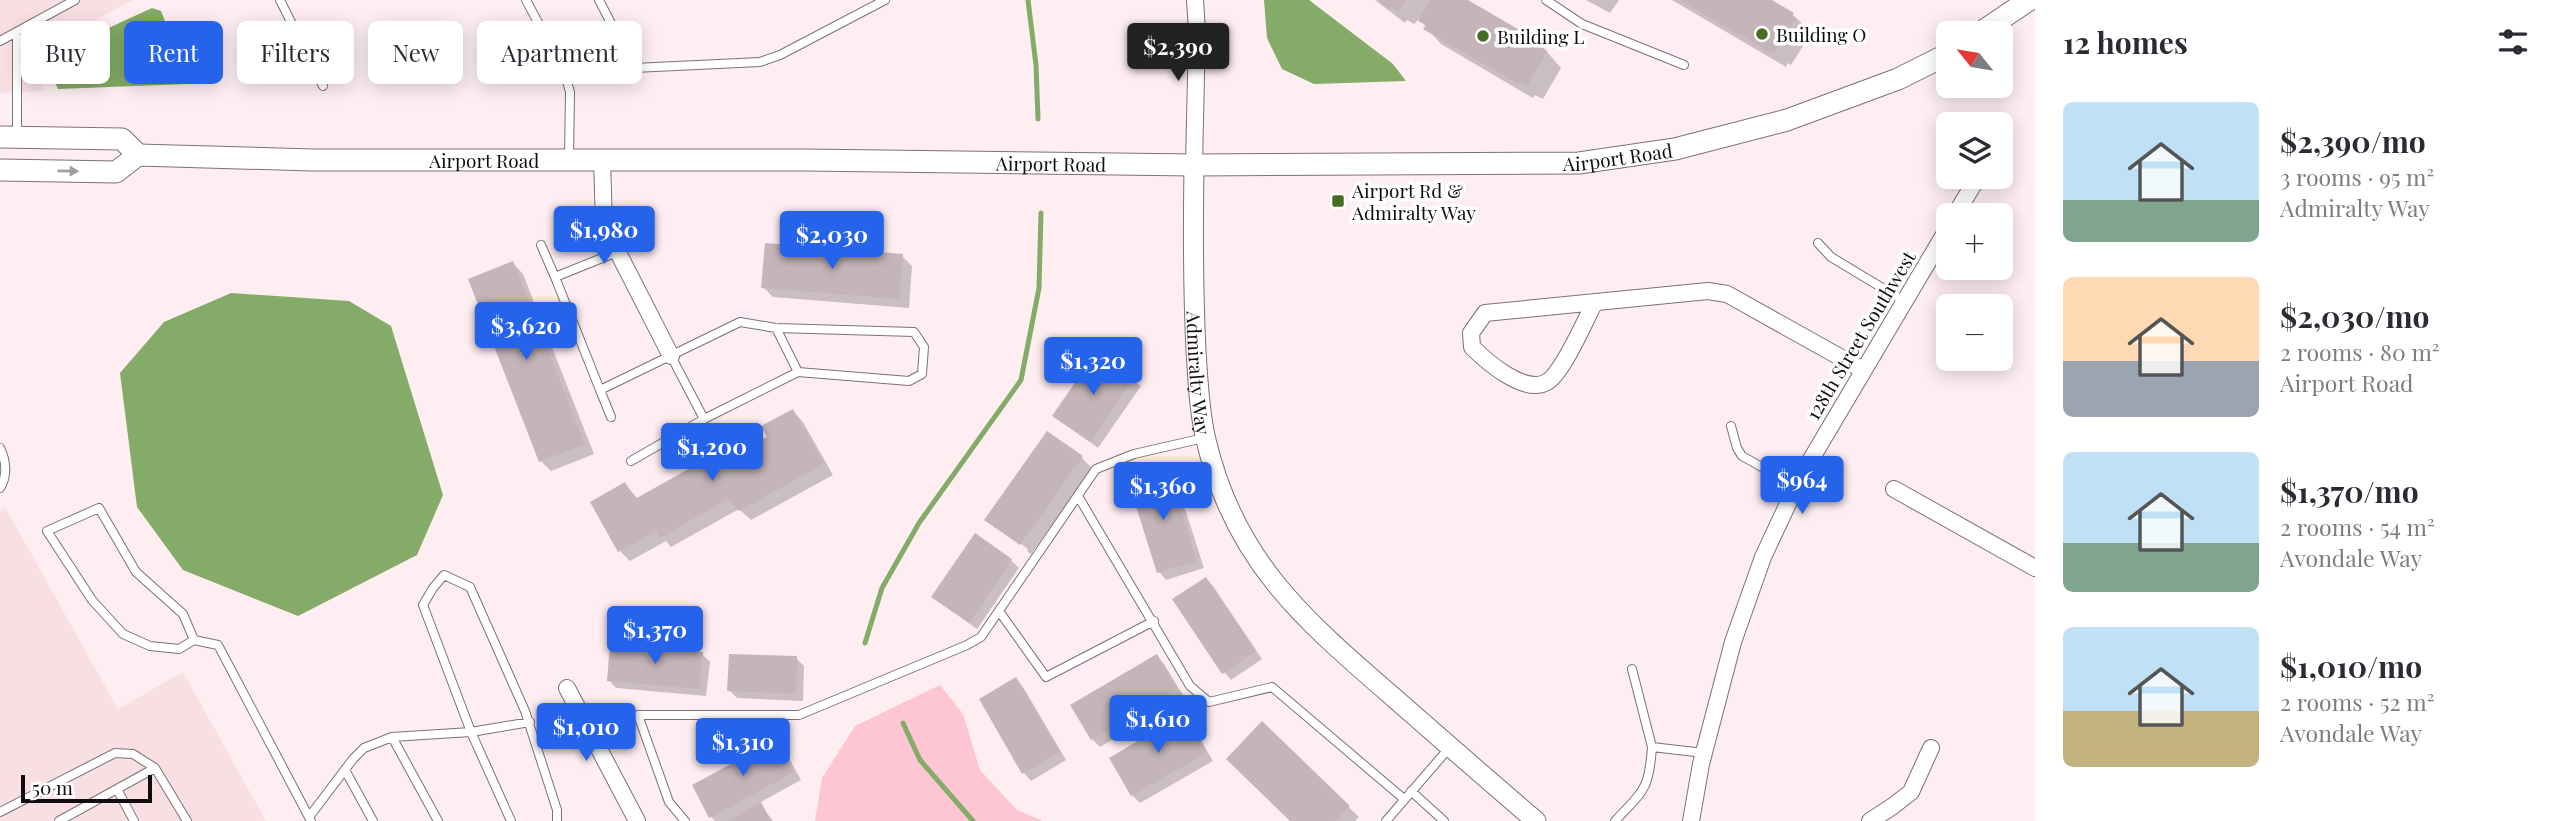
<!DOCTYPE html>
<html lang="en">
<head>
<meta charset="utf-8">
<style>
  :root { --surface:#fff; --page:#f2f2f3; --text:#2b2b33; --muted:#7c7c81; --accent:#2563eb }
  body { margin:0; font-family:"Playfair Display",serif; background:var(--page); color:var(--text); height:100vh; display:flex; flex-direction:column; font-size:26px; white-space:nowrap }
  * { box-sizing:border-box; margin:0 }
  p { font-size:23px; color:var(--muted) }
  .icon { flex:none; width:38px; height:38px; fill:none; stroke:currentColor; stroke-width:2; stroke-linecap:round; stroke-linejoin:round }
  .map { position:relative; flex:1; overflow:hidden }
  .panel { display:flex; flex-direction:column; background:var(--surface); width:525px }
  .panel>* { flex:none }
  .guide { position:absolute; left:21px; top:21px; width:665px; height:63px; display:flex; gap:14px }
  .needle { width:46px; rotate:300deg }
  .fabs { position:absolute; left:1936px; top:21px; display:grid; gap:14px }
  .fabs a { display:grid; place-items:center; width:77px; height:77px; border-radius:10px; background:var(--surface); box-shadow:0 4px 18px #0003; font-size:35px }
  .scale { position:absolute; left:21px; bottom:18px; width:131px; box-sizing:border-box; padding-left:7px; border:4px solid #120d0e; border-top:0; font-size:19px; line-height:24px; white-space:nowrap; color:#120d0e; -webkit-text-stroke:5px #fff; paint-order:stroke }
  .price { position:absolute; translate:-50% -60px; padding:0 16px; border-radius:7px; background:var(--accent); color:#fff; font-size:23px; line-height:46px; filter:drop-shadow(0 2px 4px #0008) }
  .price::after { content:''; position:absolute; left:50%; top:42px; width:21px; height:16px; margin-left:-10px; background:inherit; clip-path:polygon(0 0,100% 0,50% 100%) }
  .price.active { background:#222; color:#fff }
  ul { padding:0; list-style:none }
  li { display:flex; align-items:center; gap:21px; height:175px; padding:0 28px }
  li span { display:grid; place-items:center; flex:none; width:196px; height:140px; border-radius:10px; color:#555 }
  li>.icon { margin-inline-start:auto }
  span .icon { width:84px; height:84px; fill:#fffc; stroke-width:1 }
  li b { font-size:30px }
  h2 { display:flex; justify-content:space-between; align-items:center; height:84px; padding:0 28px; font-size:30px }
  .pill { padding:0 24px; border-radius:10px; background:var(--surface); box-shadow:0 4px 18px #0003; font-size:24px; line-height:63px }
  .pill.active { background:var(--accent); color:#fff }
  main { display:flex; flex:1; min-height:0 }
  .map>svg:first-child { display:block }
  .built { fill:#f8dfe4 }
  .green { fill:#fdc6d2 }
  .water { fill:#84ab67 }
  .shadow { fill:#0003 }
  .lines { fill:none; stroke-linecap:round; stroke-linejoin:round }
  .stream { stroke:#84ab67; stroke-width:5 }
  .building { fill:#c4b5b8 }
  .service-casing { stroke:#7e7073; stroke-width:10 }
  .minor-casing { stroke:#7e7073; stroke-width:18 }
  .tertiary-casing { stroke:#7e7073; stroke-width:21 }
  .secondary-casing { stroke:#7e7073; stroke-width:23 }
  .service { stroke:#fff; stroke-width:8 }
  .minor { stroke:#fff; stroke-width:16 }
  .tertiary { stroke:#fff; stroke-width:19 }
  .secondary { stroke:#fff; stroke-width:21 }
  .oneway { fill:#a09e9f }
  .poi-dot { fill:#476c26; stroke:#fff; stroke-width:2.5 }
  .labels { text-anchor:middle; dominant-baseline:central; stroke-width:7; stroke-linejoin:round; paint-order:stroke }
  .poi-label { font-size:19px; fill:#120d0e; stroke:#fff; text-anchor:start }
  .street-label { font-size:19px; fill:#120d0e; stroke:#fff }
</style>
</head>
<body>
<main>
<div class="map">
<svg width="2035" height="821" viewBox="0 0 2035 821">
  <rect width="100%" height="100%" fill="#feeef1"/>
  <path class="built" d="M0,0H133L44,47L43,91L0,93Z
    M5,507L118,709L183,672L266,821H0V510Z"/>
  <path class="green" d="M940,685L963,714L980,770L1017,810L1043,821H815L822,778L855,726Z"/>
  <path class="water" d="M1264,0H1309L1393,64L1406,81L1314,84L1282,69L1267,38Z
    M152,8L161,11L188,78L187,84L58,89C50,74 54,60 65,48Z
    M231,293L349,301L391,326L443,495L417,555L298,616L183,570L137,507L120,373L164,322Z"/>
  <path class="shadow" d="M1375,0H1465L1541,45L1561,68L1543,99L1535,95L1533,98L1441,44L1419,19L1414,24L1407,20L1405,23Z
    M1586,0H1619L1610,13Z
    M1672,0H1768L1792,14L1808,29L1806,31L1810,35L1791,65L1788,63L1786,67Z
    M902,256L912,266L909,308L773,297L763,287Z
    M513,263L523,274L594,454L551,471L541,461Z
    M1097,354L1141,386L1098,448L1055,416Z
    M793,411L803,422L833,475L751,520L739,509L671,547L666,541L630,561L620,551L625,484L638,499L717,454L719,429L730,439L738,454L770,438Z
    M1048,433L1082,458L1092,468L1031,554L1027,551L1028,549L995,525V528L986,519Z
    M1168,473L1176,481L1204,568L1166,580L1159,572Z
    M1011,560L1019,568L977,629L933,597Z
    M1205,579L1213,586L1262,659L1231,680L1224,672Z
    M702,654L710,662L706,696L616,688L609,680Z
    M1156,656L1164,664L1184,697L1100,747L1092,739Z
    M796,658L804,666L803,701L737,698L729,690Z
    M1016,679L1023,687L1066,760L1031,781L1024,773Z
    M1184,716L1192,724L1213,761L1140,803L1132,795L1111,758Z
    M1262,724L1359,817L1355,821H1292Z
    M776,741L784,749L801,780L759,803L773,821H715L711,817Z"/>
  <g class="lines">
    <path class="stream" d="M1028,0L1036,65L1038,119
      M865,643L882,588L919,523L1021,380L1039,288L1041,213
      M903,723L920,760L973,821"/>
  </g>
  <path class="building" d="M1378,0H1406L1398,11L1391,6L1389,9Z
    M1430,0H1468L1542,43L1540,47L1547,51L1528,85L1519,81L1518,84L1423,29L1426,25L1418,21Z
    M1680,0H1772L1794,13L1792,16L1796,18L1776,52L1773,49L1771,53Z
    M765,243L903,254L899,299L761,288Z
    M513,261L585,444L539,462L468,279Z
    M1096,352L1134,377L1090,442L1052,416Z
    M793,409L824,464L739,511L728,499L660,538L656,531L618,552L590,502L625,482L635,499L715,454L705,435L720,427L735,453L767,437L761,426Z
    M1047,431L1083,456L1020,545L984,520Z
    M1169,471L1197,561L1157,573L1129,484Z
    M975,533L1012,559L969,623L931,597Z
    M1206,577L1256,651L1222,674L1172,599Z
    M610,644L703,652L699,689L607,681Z
    M729,654L797,656L796,694L727,691Z
    M1157,654L1177,688L1091,740L1070,705Z
    M1016,677L1060,752L1022,774L979,699Z
    M1184,714L1207,753L1131,796L1109,758Z
    M1262,721L1350,806L1335,821H1290L1226,759Z
    M777,739L794,772L709,818L692,785Z
    M761,802L771,821H728Z"/>
  <g class="lines">
    <defs>
      <path id="service" d="M280,0L323,86
        M526,0L564,71L570,92L569,158
        M599,0L634,68L760,62L780,55L885,0
        M1546,0L1582,24L1684,65
        M0,41L75,0
        M17,135V33
        M1818,243L1831,257L1904,301
        M541,245L555,277
        M617,252L555,277L600,390L740,322L776,328L914,332L924,347L922,374L909,381L798,372L704,419
        M776,328L798,372
        M600,390L611,417
        M1731,426L1737,448L1742,456L1796,486
        M0,448C6,460 8,476 0,488
        M631,461L704,419L671,356
        M1078,496L1190,686L1209,702L1272,687L1404,799
        M999,611L1046,677L1154,621
        M194,640L183,614L136,572L99,508L47,531L92,600L123,634L150,646L179,649L194,640L218,645L311,821
        M1632,669L1652,747L1704,753
        M345,770L373,821
        M117,789L134,821
        M1411,791L1444,821
        M0,812L115,753L133,754L155,768
        M309,817L353,759L364,748L392,737
        M59,821L155,768L187,821
        M438,821L392,737L471,732L423,605L433,588L444,575L470,587L525,711L557,810V821
        M511,821L471,732L530,722
        M685,821L669,802L638,715H799L967,645L981,637L1096,469L1134,454L1204,438
        M1386,821L1450,747
        M1615,821C1644,790 1649,790 1652,747"/>
      <path id="minor" d="M602,159L604,225L671,356
        M1194,165L1197,31L1195,0
        M1955,215L1978,177
        M1595,302C1585,320 1563,373 1547,382C1525,395 1487,362 1472,347L1471,333L1485,313L1708,291L1727,294L1863,370
        M1894,489L2035,568
        M567,688L637,821
        M1691,821L1701,764L1733,642L1763,557L1800,478L1948,228
        M1870,821L1893,806L1911,792L1931,748"/>
      <g id="tertiary">
        <path id="s1" d="M1194,165C1193,227 1193,289 1196,351C1198,380 1199,411 1206,440C1234,560 1303,619 1392,696C1440,738 1488,780 1536,821"/>
      </g>
      <g id="secondary">
        <path d="M1980,33L2029,0"/>
        <path d="M0,137L122,139L138,155"/>
        <path id="s2" d="M0,170L116,172L138,155L313,160H806L1194,165L1579,163L1675,149L1787,120L1898,79L1948,54"/>
      </g>
    </defs>
    <use href="#service" class="service-casing"/>
    <use href="#minor" class="minor-casing"/>
    <use href="#tertiary" class="tertiary-casing"/>
    <use href="#secondary" class="secondary-casing"/>
    <use href="#service" class="service"/>
    <use href="#minor" class="minor"/>
    <use href="#tertiary" class="tertiary"/>
    <use href="#secondary" class="secondary"/>
  </g>
  <defs><path id="oneway-solid" d="M-6-.8H1V-3.2L6.5 0L1 3.2V.8H-6Z" transform="scale(1.75)"/></defs>
  <use class="oneway" href="#oneway-solid" transform="translate(68 171) rotate(1)"/>
  <g class="poi-dot">
    <circle cx="1762" cy="34" r="7"/>
    <circle cx="1483" cy="36" r="7"/>
    <rect x="1331" y="194" width="14" height="14" rx="3.5"/>
  </g>
  <g class="labels">
    <g class="poi-label">
      <text x="1776" y="34">Building O</text>
      <text x="1497" y="36">Building L</text>
      <text x="1352" y="190">Airport Rd &amp;<tspan x="1352" dy="22">Admiralty Way</tspan></text>
    </g>
    <g class="street-label">
      <text stroke="none"><textPath href="#s2" startOffset="1624">Airport Road</textPath></text>
      <text stroke="none"><textPath href="#s2" startOffset="490">Airport Road</textPath></text>
      <text stroke="none"><textPath href="#s2" startOffset="1057">Airport Road</textPath></text>
      <text transform="translate(1860 335) rotate(-59)">128th Street Southwest</text>
      <text stroke="none"><textPath href="#s1" startOffset="208">Admiralty Way</textPath></text>
    </g>
  </g>
</svg>
<div class="fabs">
<a><svg class="needle" viewBox="-14 -14 28 28"><path d="M0-13l5 13h-10z" fill="#e53935"/><path d="M0 13l5-13h-10z" fill="#7c7c81"/></svg></a>
<a><svg class="icon" aria-label="layers" viewBox="0 0 24 24"><path d="M12 4l9 5-9 5-9-5zM3 14l9 5 9-5"/></svg></a>
<a>+</a>
<a>−</a>
</div>
<div class="scale">50 m</div>
<b class="price active" style="left:1178px;top:83px">$2,390</b>
<b class="price" style="left:604px;top:266px">$1,980</b>
<b class="price" style="left:832px;top:271px">$2,030</b>
<b class="price" style="left:526px;top:362px">$3,620</b>
<b class="price" style="left:1093px;top:397px">$1,320</b>
<b class="price" style="left:712px;top:483px">$1,200</b>
<b class="price" style="left:1802px;top:516px">$964</b>
<b class="price" style="left:1163px;top:522px">$1,360</b>
<b class="price" style="left:655px;top:666px">$1,370</b>
<b class="price" style="left:1158px;top:755px">$1,610</b>
<b class="price" style="left:586px;top:763px">$1,010</b>
<b class="price" style="left:743px;top:778px">$1,310</b>
<div class="guide">
<a class="pill">Buy</a>
<a class="pill active">Rent</a>
<a class="pill">Filters</a>
<a class="pill">New</a>
<a class="pill">Apartment</a>
</div>
</div>
<section class="panel">
<h2>12 homes<svg class="icon" aria-label="filters" viewBox="0 0 24 24"><path d="M4 7h16M4 17h16"/><circle cx="9" cy="7" r="2"/><circle cx="15" cy="17" r="2"/></svg></h2>
<ul>
<li><span style="background:linear-gradient(#bfe0f5 70%,#7fa58c 0)"><svg class="icon" aria-label="home" viewBox="0 0 24 24"><path d="M3 11l9-7 9 7M6 9v11h12V9"/></svg></span><div><b>$2,390/mo</b><p>3 rooms · 95 m²</p><p>Admiralty Way</p></div></li>
<li><span style="background:linear-gradient(#ffd9b3 60%,#9aa5b1 0)"><svg class="icon" aria-label="home" viewBox="0 0 24 24"><path d="M3 11l9-7 9 7M6 9v11h12V9"/></svg></span><div><b>$2,030/mo</b><p>2 rooms · 80 m²</p><p>Airport Road</p></div></li>
<li><span style="background:linear-gradient(#bfe0f5 65%,#7fa58c 0)"><svg class="icon" aria-label="home" viewBox="0 0 24 24"><path d="M3 11l9-7 9 7M6 9v11h12V9"/></svg></span><div><b>$1,370/mo</b><p>2 rooms · 54 m²</p><p>Avondale Way</p></div></li>
<li><span style="background:linear-gradient(#bfe0f5 60%,#c2b280 0)"><svg class="icon" aria-label="home" viewBox="0 0 24 24"><path d="M3 11l9-7 9 7M6 9v11h12V9"/></svg></span><div><b>$1,010/mo</b><p>2 rooms · 52 m²</p><p>Avondale Way</p></div></li>
</ul>
</section>
</main>
</body>
</html>
